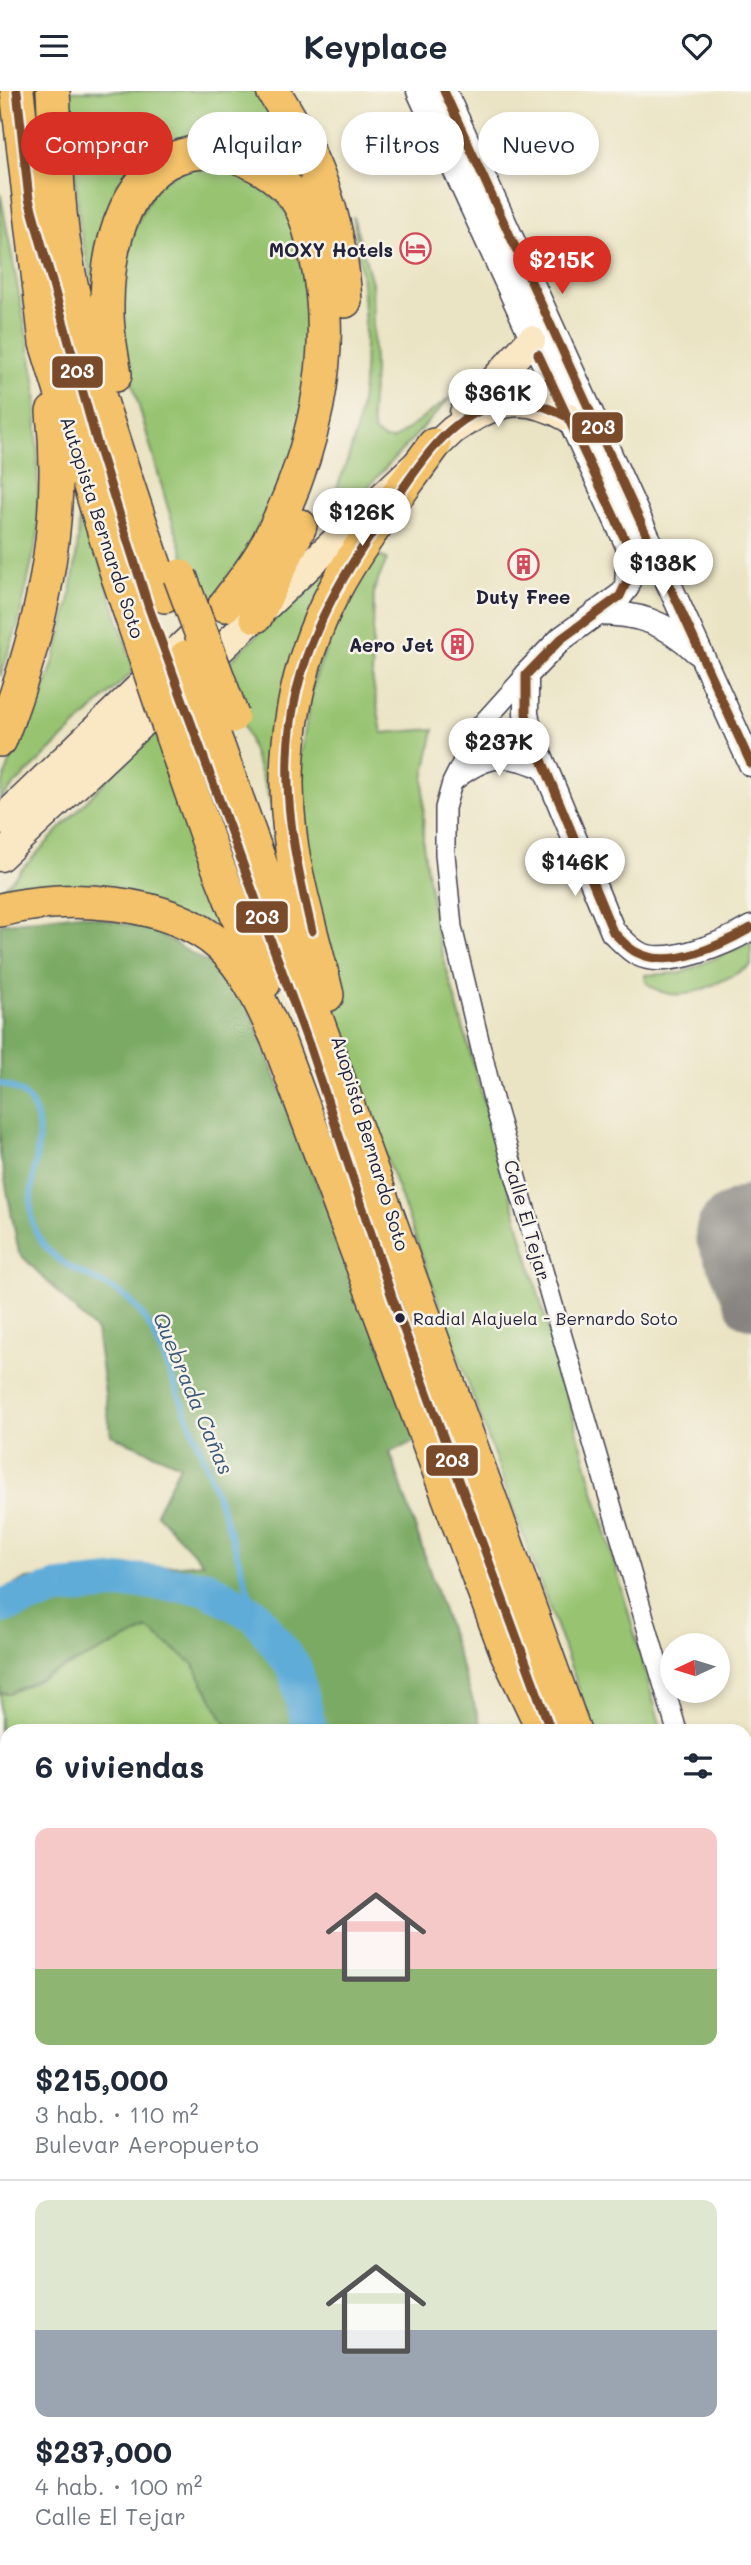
<!DOCTYPE html>
<html lang="es">
<head>
<meta charset="utf-8">
<style>
  :root { --surface:#fff; --page:#f2f2f3; --text:#1f2937; --muted:#747a83; --line:#e0e1e3; --accent:#d93025 }
  body { margin:0; font-family:Mali,sans-serif; background:var(--page); color:var(--text); height:100vh; display:flex; flex-direction:column; font-size:26px; white-space:nowrap }
  * { box-sizing:border-box; margin:0 }
  p { font-size:23px; color:var(--muted) }
  .icon { flex:none; width:38px; height:38px; fill:none; stroke:currentColor; stroke-width:2; stroke-linecap:round; stroke-linejoin:round }
  .map { position:relative; flex:1; overflow:hidden }
  .panel { position:absolute; left:0px; top:1633px; width:752px; height:842px; display:flex; flex-direction:column; background:var(--surface); border-radius:21px 21px 0 0; box-shadow:0 4px 10px #0003 }
  .panel>* { flex:none }
  .guide { position:absolute; left:21px; top:21px; width:710px; height:63px; display:flex; gap:14px }
  .needle { width:46px; rotate:266deg }
  .controls { position:absolute; left:660px; top:1542px; display:grid; gap:14px }
  .controls a { display:grid; place-items:center; width:70px; height:70px; border-radius:50%; background:var(--surface); box-shadow:0 4px 10px #0003; font-size:35px }
  .price { position:absolute; translate:-50% -60px; padding:0 16px; border-radius:24px; background:#fff; color:#222; font-size:23px; line-height:46px; filter:drop-shadow(0 2px 4px #0008) }
  .price::after { content:''; position:absolute; left:50%; top:42px; width:21px; height:16px; margin-left:-10px; background:inherit; clip-path:polygon(0 0,100% 0,50% 100%) }
  .price.active { background:var(--accent); color:#fff }
  ul { padding:0; list-style:none }
  li { display:grid; align-content:center; gap:14px; height:371px; padding:0 35px }
  li+li { border-top:2px solid var(--line) }
  li span { display:grid; place-items:center; height:217px; border-radius:14px; color:#555 }
  li>.icon { margin-inline-start:auto }
  span .icon { width:126px; height:126px; fill:#fffc; stroke-width:1 }
  li b { font-size:30px }
  h2 { display:flex; justify-content:space-between; align-items:center; height:84px; padding:0 35px; font-size:30px }
  .chip { padding:0 24px; border-radius:32px; background:var(--surface); box-shadow:0 4px 10px #0003; font-size:24px; line-height:63px }
  .chip.active { background:var(--accent); color:#fff }
  header { display:flex; justify-content:space-between; align-items:center; height:91px; padding:0 35px; background:var(--surface); font-size:32px; font-weight:700 }
  .map>svg:first-child { display:block }
  .green { fill:#98c472; stroke:#5d7356; stroke-width:2 }
  .forest { fill:#7aaa64; stroke:#4e6650; stroke-width:2 }
  .lines { fill:none; stroke-linecap:round; stroke-linejoin:round }
  .stream { stroke:#5eacd8; stroke-width:6 }
  .river { stroke:#5eacd8; stroke-width:35 }
  .taxiway { stroke:#868380; stroke-width:52 }
  .minor-casing { stroke:#403f50; stroke-width:22 }
  .tertiary-casing { stroke:#403f50; stroke-width:27 }
  .secondary-casing { stroke:#403f50; stroke-width:31 }
  .trunk-casing { stroke:#403f50; stroke-width:36 }
  .minor { stroke:#fff; stroke-width:19 }
  .tertiary { stroke:#fff; stroke-width:24 }
  .secondary { stroke:#fae7c3; stroke-width:28 }
  .trunk { stroke:#f3c26a; stroke-width:33 }
  .trunk-bridge-casing { stroke:#403f50; stroke-width:36; stroke-linecap:butt }
  .trunk-bridge { stroke:#f3c26a; stroke-width:33 }
  .bus-1-casing { stroke:#f7f3e8; stroke-width:14 }
  .bus-1 { stroke:#7a4b2a; stroke-width:9 }
  .bus-dot { fill:#22223b; stroke:#f7f3e8; stroke-width:2.5 }
  .labels { text-anchor:middle; dominant-baseline:central; stroke-width:5; stroke-linejoin:round; paint-order:stroke }
  .bus-label { font-size:17px; fill:#22223b; stroke:#f7f3e8; text-anchor:start }
  .poi-label { font-size:19px; font-weight:bold; fill:#22223b; stroke:#f7f3e8; text-anchor:end }
  .street-label { font-size:19px; fill:#22223b; stroke:#f7f3e8 }
  .water-label { font-size:21px; font-style:italic; fill:#3a597a; stroke:#f7f3e8 }
  .line-badge { stroke:#f7f3e8; stroke-width:2.5 }
  .badge-label { font-size:19px; text-anchor:middle; font-weight:bold; fill:#fff }
</style>
</head>
<body>
<header><svg class="icon" aria-label="menu" viewBox="0 0 24 24"><path d="M4 6h16M4 12h16M4 18h16"/></svg>Keyplace<svg class="icon" aria-label="heart" viewBox="0 0 24 24"><path d="M12 20l-8-8c-3-5 5-10 8-4 3-6 11-1 8 4z"/></svg></header>
<div class="map">
<svg width="751" height="2474" viewBox="0 0 751 2474">
  <rect width="100%" height="100%" fill="#f7f3e8"/>
  <filter id="ink" filterUnits="userSpaceOnUse"><feTurbulence type="fractalNoise" baseFrequency=".0143" numOctaves="2"/><feDisplacementMap in="SourceGraphic" scale="14" xChannelSelector="R" yChannelSelector="G"/><feConvolveMatrix kernelMatrix="1 2 1 2 8 2 1 2 1" color-interpolation-filters="sRGB"/></filter>
  <filter id="wash" filterUnits="userSpaceOnUse"><feTurbulence type="fractalNoise" baseFrequency=".00686" numOctaves="4" result="noise"/><feDisplacementMap in="SourceGraphic" scale="28" xChannelSelector="R" yChannelSelector="G"/><feGaussianBlur stdDeviation="1.57" result="paint"/><feColorMatrix in="noise" values="0 0 0 0 0 0 0 0 0 0 0 0 0 0 0 0 0 1.4 0 .05"/><feComposite in="paint" operator="in"/></filter>
  <g filter="url(#wash)">
    <rect width="100%" height="100%" fill="#ebe4c4"/>
    <path class="green" d="M68,0H262L288,55L281,66H269L177,55L97,209L80,139Z
      M186,77H228L267,97L289,123L308,201V281L295,367L229,492L203,521L168,417L118,242L131,143L155,95Z
      M0,101L36,294L39,439L18,534L0,586Z
      M353,125L372,192L374,280L371,323L374,341L384,348L393,349L452,305L333,434L325,428C336,396 353,362 358,330C371,262 364,192 353,125Z
      M80,407L134,579L0,708C0,681 38,617 49,585C69,528 79,467 80,407Z
      M371,425L272,716L224,577L327,474Z
      M369,460L387,468L374,499L372,586L382,642L434,638L424,688L423,753L437,844L662,1640H594L316,872L292,719L315,577Z
      M155,638L230,846L104,798L55,794L2,799Z
      M751,851V875C719,890 677,921 646,891L645,884L682,882Z
      M156,1507L291,1640H7V2468H443L445,2474H0V1540Z
      M746,1933L751,1953V2074L746,2059Z
      M746,2256L751,2282V2398L746,2367Z"/>
    <path class="forest" d="M79,823L150,838L213,875L248,915L417,1350L390,1361L483,1640H230L192,1572L148,1538L10,1602H0V1500L27,1488L203,1472L156,1422L180,1374L111,1344L96,1240L19,1162L0,1063V833Z
      M350,2468H520V2474H349Z"/>
    <g class="lines">
      <path class="stream" d="M0,992C7,995 18,998 24,1004C61,1039 13,1102 39,1147C62,1186 116,1187 141,1222C158,1246 167,1277 179,1304C209,1377 234,1450 256,1525"/>
      <path class="river" d="M0,1516L57,1498L137,1490L206,1496L256,1525L295,1578L310,1640
        M464,2468L465,2474"/>
      <path class="taxiway" d="M751,1119C738,1125 722,1129 721,1144L751,1212"/>
    </g>
  </g>
  <g filter="url(#ink)">
    <g class="lines">
      <defs>
        <path id="minor" d="M526,584L481,634L452,692L445,717V763L452,836L493,1008L677,1640
          M455,689C488,663 509,662 546,680
          M746,1871L751,1891
          M643,2468L645,2474"/>
        <path id="tertiary" d="M419,0L629,457L627,496L620,505L561,548L526,584V623L530,640L613,841C621,848 630,859 639,863C667,877 726,852 751,837
          M444,0L751,673
          M596,522C637,522 666,531 696,560"/>
        <path id="secondary" d="M464,322L531,249
          M0,730L198,540
          M0,766L453,339C494,311 520,300 567,326"/>
        <path id="trunk" d="M17,0L46,252L118,486
          M53,0C56,51 56,103 64,154C83,274 127,390 165,505
          M273,0C317,68 340,128 345,210
          M115,284C112,264 107,242 107,221C106,158 125,66 203,61C235,59 269,77 291,101C306,118 311,144 316,165C339,263 312,370 265,457C254,477 239,495 225,514
          M256,525L300,435
          M211,636L574,1640
          M172,645L211,758L264,892
          M0,649C41,542 65,436 53,321
          M0,819C66,803 167,807 221,855C248,879 264,919 279,951L507,1562L544,1640
          M327,904C315,852 296,795 290,743C280,660 295,574 334,500C362,448 400,402 434,354
          M746,2130L751,2146
          M746,2198L751,2218"/>
      </defs>
      <use href="#minor" class="minor-casing"/>
      <use href="#tertiary" class="tertiary-casing"/>
      <use href="#secondary" class="secondary-casing"/>
      <use href="#trunk" class="trunk-casing"/>
      <use href="#minor" class="minor"/>
      <use href="#tertiary" class="tertiary"/>
      <use href="#secondary" class="secondary"/>
      <use href="#trunk" class="trunk"/>
      <defs>
        <path id="trunk-bridge" d="M180,485L232,625
          M118,486L172,645
          M186,566L211,636"/>
      </defs>
      <use href="#trunk-bridge" class="trunk-bridge-casing"/>
      <use href="#trunk-bridge" class="trunk-bridge"/>
      <defs>
        <path id="bus-1" d="M17,0L29,108L97,352L149,517L309,954L392,1206L551,1640
          M444,0L751,673
          M538,263L629,457L628,488L620,505L561,548L526,584V623L530,640L613,841C621,848 628,858 638,862C672,879 721,854 751,837
          M312,840C295,769 280,698 292,624C305,541 349,473 397,406C424,367 451,324 501,312C524,306 546,315 567,326"/>
      </defs>
      <use href="#bus-1" class="bus-1-casing"/>
      <use href="#bus-1" class="bus-1"/>
    </g>
  </g>
  <defs>
    <symbol id="hotel-ring" viewBox="-11 -11 22 22"><circle r="9.5" fill="#f7f3e8" stroke="#d1495b" stroke-width="1.5"/><path d="M-6-4.5h1.5V1H6V5H4.5V3h-9V5H-6ZM-4 0a1.8 1.8 0 1 1 3.6 0ZM.5 0V-2.5h3Q6-2.5 6 0Z" fill="#d1495b"/></symbol>
    <symbol id="building-ring" viewBox="-11 -11 22 22"><circle r="9.5" fill="#f7f3e8" stroke="#d1495b" stroke-width="1.5"/><path d="M-4-6H4V6H1V3H-1V6H-4ZM-2.5-4.3h1.7v1.8h-1.7ZM.8-4.3h1.7v1.8H.8ZM-2.5-1h1.7V.8h-1.7ZM.8-1h1.7V.8H.8Z" fill="#d1495b"/></symbol>
  </defs>
  <g fill-rule="evenodd">
    <use href="#hotel-ring" x="398" y="140" width="35" height="35"/>
    <use href="#building-ring" x="506" y="456" width="35" height="35"/>
    <use href="#building-ring" x="440" y="536" width="35" height="35"/>
  </g>
  <circle class="bus-dot" cx="400" cy="1227" r="6"/>
  <g class="labels">
    <g class="bus-label">
      <text x="413" y="1227">Radial Alajuela - Bernardo Soto</text>
    </g>
    <g class="poi-label">
      <text x="393" y="158">MOXY Hotels</text>
      <text x="523" y="505" text-anchor="middle">Duty Free</text>
      <text x="434" y="553">Aero Jet</text>
    </g>
    <g class="street-label">
      <text transform="translate(103 436) rotate(72)">Autopista Bernardo Soto</text>
      <text transform="translate(371 1052) rotate(73)">Auopista Bernardo Soto</text>
      <text transform="translate(528 1129) rotate(74)">Calle El Tejar</text>
    </g>
    <g class="water-label">
      <text transform="translate(194 1302) rotate(67)">Quebrada Cañas</text>
    </g>
  </g>
  <g class="line-badge">
    <rect x="51" y="264" width="53" height="34" rx="7" fill="#7a4b2a"/>
    <rect x="571" y="320" width="53" height="33" rx="7" fill="#7a4b2a"/>
    <rect x="235" y="809" width="54" height="34" rx="7" fill="#7a4b2a"/>
    <rect x="425" y="1353" width="54" height="33" rx="7" fill="#7a4b2a"/>
  </g>
  <g class="badge-label">
    <text x="77" y="287">203</text>
    <text x="598" y="343">203</text>
    <text x="262" y="833">203</text>
    <text x="452" y="1376">203</text>
  </g>
</svg>
<div class="controls">
<a><svg class="needle" viewBox="-14 -14 28 28"><path d="M0-13l5 13h-10z" fill="#e53935"/><path d="M0 13l5-13h-10z" fill="#747a83"/></svg></a>
</div>
<b class="price active" style="left:562px;top:205px">$215K</b>
<b class="price" style="left:498px;top:338px">$361K</b>
<b class="price" style="left:362px;top:457px">$126K</b>
<b class="price" style="left:663px;top:508px">$138K</b>
<b class="price" style="left:499px;top:687px">$237K</b>
<b class="price" style="left:575px;top:807px">$146K</b>
<div class="guide">
<a class="chip active">Comprar</a>
<a class="chip">Alquilar</a>
<a class="chip">Filtros</a>
<a class="chip">Nuevo</a>
</div>
<section class="panel">
<h2>6 viviendas<svg class="icon" aria-label="filters" viewBox="0 0 24 24"><path d="M4 7h16M4 17h16"/><circle cx="9" cy="7" r="2"/><circle cx="15" cy="17" r="2"/></svg></h2>
<ul>
<li><span style="background:linear-gradient(#f6c9c9 65%,#8fb573 0)"><svg class="icon" aria-label="home" viewBox="0 0 24 24"><path d="M3 11l9-7 9 7M6 9v11h12V9"/></svg></span><div><b>$215,000</b><p>3 hab. · 110 m²</p><p>Bulevar Aeropuerto</p></div></li>
<li><span style="background:linear-gradient(#dfe7d0 60%,#9aa5b1 0)"><svg class="icon" aria-label="home" viewBox="0 0 24 24"><path d="M3 11l9-7 9 7M6 9v11h12V9"/></svg></span><div><b>$237,000</b><p>4 hab. · 100 m²</p><p>Calle El Tejar</p></div></li>
</ul>
</section>
</div>
</body>
</html>
